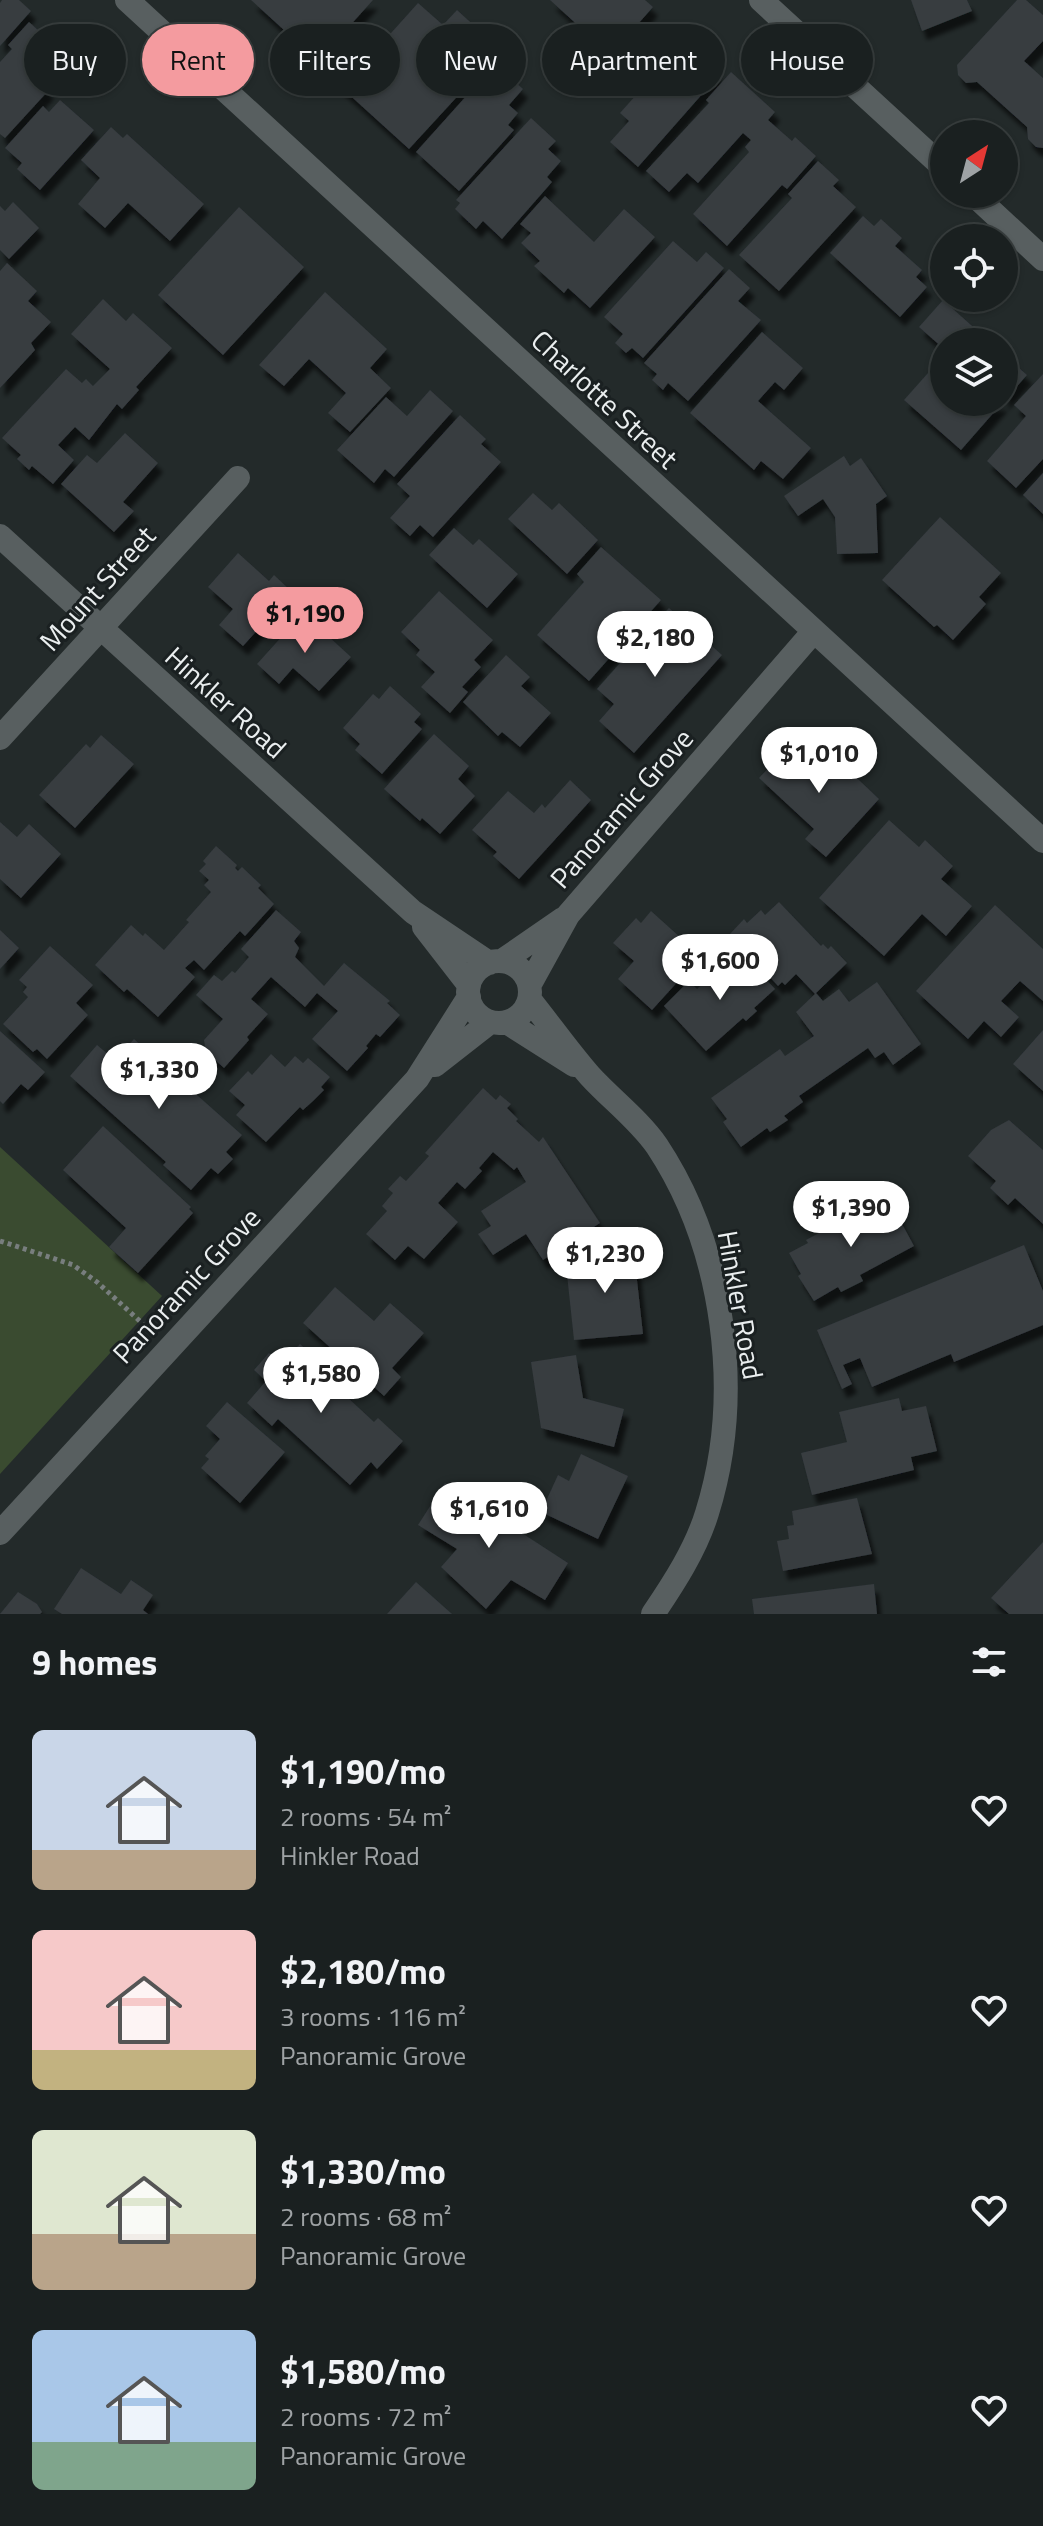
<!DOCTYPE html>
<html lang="en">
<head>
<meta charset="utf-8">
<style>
  :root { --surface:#1a2020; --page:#272d2d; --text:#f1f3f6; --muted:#9fa3a5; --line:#383e3e; --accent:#f49b9f }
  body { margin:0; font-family:"Titillium Web",sans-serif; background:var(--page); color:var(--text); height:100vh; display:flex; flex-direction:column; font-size:30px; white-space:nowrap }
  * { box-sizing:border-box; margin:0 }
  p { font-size:26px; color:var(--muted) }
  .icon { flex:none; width:44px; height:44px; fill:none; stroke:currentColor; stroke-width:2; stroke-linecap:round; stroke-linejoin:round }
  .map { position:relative; height:1614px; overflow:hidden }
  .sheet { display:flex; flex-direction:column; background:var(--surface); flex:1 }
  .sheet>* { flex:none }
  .hud { position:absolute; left:24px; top:24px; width:996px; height:72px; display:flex; gap:16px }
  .needle { width:52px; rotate:36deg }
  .tools { position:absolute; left:930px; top:120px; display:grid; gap:16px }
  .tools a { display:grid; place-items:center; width:88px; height:88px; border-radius:50%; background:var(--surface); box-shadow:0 2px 6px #0004,0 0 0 2px var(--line); font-size:40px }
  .price { position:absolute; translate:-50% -68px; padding:0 18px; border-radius:28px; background:#fff; color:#222; font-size:26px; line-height:52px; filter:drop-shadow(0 2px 4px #0008) }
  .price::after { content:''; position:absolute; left:50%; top:48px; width:24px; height:18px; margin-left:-12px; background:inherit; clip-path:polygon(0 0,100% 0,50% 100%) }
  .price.on { background:var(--accent); color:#111 }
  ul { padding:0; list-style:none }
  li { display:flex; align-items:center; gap:24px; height:200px; padding:0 32px }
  li span { display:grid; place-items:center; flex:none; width:224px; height:160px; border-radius:12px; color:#555 }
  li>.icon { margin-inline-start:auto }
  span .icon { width:96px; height:96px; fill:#fffc; stroke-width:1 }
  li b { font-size:34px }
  h2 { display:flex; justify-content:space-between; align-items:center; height:96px; padding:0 32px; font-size:34px }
  .tag { padding:0 28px; border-radius:36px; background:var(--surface); box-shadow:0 2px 6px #0004,0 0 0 2px var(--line); font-size:28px; line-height:72px }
  .tag.on { background:var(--accent); color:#111 }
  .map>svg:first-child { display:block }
  .green { fill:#3a4b30 }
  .building { fill:#373c40; filter:url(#shadow) }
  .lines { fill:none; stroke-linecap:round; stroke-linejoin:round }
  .path { stroke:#787e7e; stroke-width:5; stroke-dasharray:4 4; stroke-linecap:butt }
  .street { stroke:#585f60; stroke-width:24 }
  .labels { text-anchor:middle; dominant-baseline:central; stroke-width:6; stroke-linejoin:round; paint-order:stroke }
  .street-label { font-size:28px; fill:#eaeeef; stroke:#1a2021 }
</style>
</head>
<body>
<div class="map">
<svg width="1043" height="1614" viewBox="0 0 1043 1614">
  <defs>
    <filter id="shadow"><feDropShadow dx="5" dy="9" stdDeviation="2" flood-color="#0009"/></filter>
  </defs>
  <rect width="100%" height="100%" fill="#232a2a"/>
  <path class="green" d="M0,1147L162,1296L0,1474Z"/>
  <path class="building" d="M2,0H19L31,11L0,46V3Z
    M251,0H373L318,61Z
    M550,0H645L653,7L630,33L636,39L616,60Z
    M911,0H967L972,11L922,31Z
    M1017,0H1026L1043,15V41L1024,61L1043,78V148L1036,147L1028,139L1027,127L977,82L966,83L958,75L957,65Z
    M418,3L443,25L457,10L480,31L469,44L489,62L409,149L322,70L364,24L383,42Z
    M29,22L58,48L33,75L49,90L5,138L0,134V62L12,49L8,45Z
    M680,33L713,62L709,66L719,75L638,167L610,142L629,121L620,113L662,66L656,60Z
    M495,64L523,89L509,105L518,113L508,125L514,130L459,191L416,152Z
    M731,72L775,112L768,120L792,141L795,137L816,156L787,189L782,185L727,246L693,214L749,152L745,147L751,140L743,133L698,183L687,173L669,192L646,171L709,103L706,100Z
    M60,100L94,130L40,190L17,169L22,163L5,148L43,106L49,112Z
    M531,118L556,141L548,149L561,161L547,177L552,182L502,239L483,221L476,229L455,209L460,203L456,200Z
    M111,127L123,138L127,134L204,204L170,241L128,203L105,228L78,204L100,178L81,160Z
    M818,161L839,180L833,186L856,207L779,291L739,255L792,198L788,194Z
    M545,196L594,242L624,209L655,237L590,308L568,288L564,293L534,266L540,261L521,243L531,233L520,224Z
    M13,202L39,228L9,259L0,250V206L5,211Z
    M239,207L304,267L223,355L158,295Z
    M863,216L874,226L881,219L902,238L895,246L922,270L916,277L927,287L900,317L830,253Z
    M673,241L697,262L706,252L724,268L643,358L632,348L626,353L615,343L623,334L604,317Z
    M7,263L37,291L28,301L51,322L31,343L35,350L0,388V271Z
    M729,269L750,288L738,301L761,320L688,401L668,383L663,390L652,380L657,374L644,363Z
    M325,292L387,349L370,368L391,388L350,432L328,413L346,393L309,359L284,386L259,365Z
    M103,299L126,321L133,313L172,348L136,387L139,390L122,409L117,404L89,440L75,427L58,445L74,460L53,484L32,466L29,470L17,459L21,455L2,438L66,369L82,383L86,379L93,386L110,369L71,334Z
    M943,300L990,342H944V349L919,327Z
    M762,332L803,368L784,390L775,382L758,401L811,448L783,479L761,461L754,470L690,413Z
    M944,355V402H1003L961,450L904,400Z
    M1004,355L1027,375L1004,401Z
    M1043,374V459L1016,488L987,461L1026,416L1014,405Z
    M430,390L453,411L394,477L385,469L374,483L337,450L386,397L407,416Z
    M460,415L486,439L481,444L501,462L433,537L420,525L410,536L390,518L410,496L397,484Z
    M125,433L158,463L123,502L134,511L114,532L61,484L87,455L97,463Z
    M844,456L850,466L861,458L887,496L876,504L878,553L837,554L835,517L823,499L798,516L784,496Z
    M1043,473V514L1023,495Z
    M533,493L552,510L559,503L598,540L567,574L508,519Z
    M940,517L1001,573L979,597L986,604L953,640L937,625L934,627L882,580Z
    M454,528L473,545L479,539L518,574L487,608L429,555Z
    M601,547L661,600L589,681L537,635L584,582L577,574Z
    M238,553L269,581L274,575L292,592L243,646L219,625L233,609L208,587Z
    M439,591L493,640L474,660L481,667L462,687L468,692L450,713L421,687L435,672L416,655L420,650L401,632Z
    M669,608L722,655L634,753L599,721L614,704L597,689Z
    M303,613L351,657L319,691L293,668L279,684L257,664Z
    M506,655L530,677L521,686L551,713L520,747L502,732L498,736L463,702Z
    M390,686L421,714L414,722L422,729L382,774L355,750L360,744L343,728L373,694L379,699Z
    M434,734L469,766L458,779L475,796L440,834L422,818L420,821L384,789Z
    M101,735L134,764L75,828L39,795L86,744L90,748Z
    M796,739L833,773L842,764L879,799L826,857L805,839L814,829L759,778Z
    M570,780L591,800L519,879L493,856L497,852L472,830L508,791L534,813L542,804L545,808Z
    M889,820L919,847L925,840L953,866L941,879L972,906L946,936L922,914L884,956L819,898Z
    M0,822L17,837L29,824L61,854L21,898L0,879Z
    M216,846L237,865L235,868L238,871L242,867L261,885L258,888L274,904L245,936L240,931L204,970L194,960L185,968L195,977L158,1017L127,989L124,992L95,965L131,925L143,936L145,933L164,950L189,922L186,920L211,892L204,885L209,880L199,871L206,864L203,861Z
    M779,902L821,946L823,944L828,949L831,946L847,963L815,994L796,974L785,985L782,982L778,986L730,934L744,919L747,923L761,910L765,915Z
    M995,905L1043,949V1001L1020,981L1001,1001L1019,1017L1001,1037L984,1021L968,1039L916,991Z
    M276,910L301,932L294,941L299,948L295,957L324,986L344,963L390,1001L387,1003L400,1015L380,1037L376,1034L366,1046L368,1048L347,1071L312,1039L338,1011L317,993L305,1007L271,977L251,999L268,1014L247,1037L249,1040L224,1068L206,1052L204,1040L223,1019L196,995L214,975L222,981L232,971L235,973L249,957L241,949Z
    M651,911L701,956L652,1010L618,979L634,961L613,943L636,918L641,923Z
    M0,930L19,948L0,969Z
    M50,946L93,985L76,1003L88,1015L47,1059L37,1049L33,1052L3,1024L28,997L23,992L27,987L19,980Z
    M744,956L775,989L754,1008L757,1011L746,1021L743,1018L706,1051L664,1006L689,981L697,989L715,972L720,977Z
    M877,982L921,1044L893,1065L884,1052L875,1058L868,1048L799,1096L803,1102L784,1116L788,1120L770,1132L767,1128L741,1147L723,1122L727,1119L711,1098L780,1049L785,1056L814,1036L796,1012L816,993L823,1001L839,989L849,1002Z
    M1043,1030V1091L1013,1064Z
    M0,1031L45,1072L28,1090L21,1084L3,1104L0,1101Z
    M134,1039L242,1135L226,1152L233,1159L218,1174L211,1168L191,1190L163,1165L166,1162L70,1076L97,1045L115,1060Z
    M271,1054L285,1067L295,1056L303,1063L308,1058L330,1077L321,1087L324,1090L313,1101L303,1110L300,1107L266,1142L236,1115L245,1105L229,1091L248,1071L252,1075Z
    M483,1088L496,1100L500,1095L511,1104L507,1108L518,1119L516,1121L539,1142L543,1137L600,1223L543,1260L526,1234L493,1255L478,1234L491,1226L481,1211L526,1182L517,1167L514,1170L493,1152L479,1168L482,1171L465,1189L457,1182L438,1203L458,1222L424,1259L408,1246L395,1260L366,1234L387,1211L382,1206L393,1193L388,1189L400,1176L406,1181L429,1156L425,1153Z
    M1009,1120L1043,1150V1224L1015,1198L1008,1205L990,1188L996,1181L968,1156L991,1130Z
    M103,1126L191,1207L189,1209L193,1213L138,1273L109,1247L126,1228L63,1170Z
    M887,1196L914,1246L860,1275L863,1281L841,1292L838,1287L814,1301L798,1276L801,1274L789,1253L808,1243L806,1240Z
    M633,1244L643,1334L574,1340L566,1265L596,1262L594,1248Z
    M1024,1245L1043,1291V1325L954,1362L951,1354L872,1387L860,1358L843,1365L852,1384L842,1389L817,1330Z
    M335,1287L374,1321L390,1303L424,1333L392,1368L401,1377L384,1396L303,1323Z
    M300,1344L323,1365L318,1370L374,1422L378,1418L403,1441L377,1469L371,1462L350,1485L278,1419L272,1426L247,1403L266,1381L254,1370L269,1353L281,1364Z
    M576,1355L583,1398L624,1409L614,1447L541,1428L531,1362Z
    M899,1398L902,1411L926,1406L937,1451L911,1457L914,1470L812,1495L801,1453L847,1442L839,1412Z
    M227,1402L285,1452L240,1503L201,1468L209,1459L205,1456L220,1439L206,1426Z
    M581,1454L628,1476L598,1539L541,1512L558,1475L569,1481Z
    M445,1483L568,1563L545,1600L511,1580L486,1609L441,1567L457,1549L418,1525Z
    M857,1498L872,1554L783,1571L777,1541L789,1539L787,1526L794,1525L792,1511Z
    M1043,1542V1614H1009L991,1598Z
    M81,1568L121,1594L131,1580L153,1595L143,1610L148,1614H62L54,1609Z
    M416,1582L452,1614H387Z
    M874,1584L877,1614H754L752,1599Z
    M18,1592L37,1604L42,1612L40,1614H0Z"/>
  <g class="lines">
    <path class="path" d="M0,1241L73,1265L97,1282L143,1324"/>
    <path class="street" d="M127,0L1043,841
      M761,0L944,168
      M973,194L1043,259
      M0,536L413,912L489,963
      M0,738L238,478
      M424,927L469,985
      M468 992a31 31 0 1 1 62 0a31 31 0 1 1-62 0Z
      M502,961L563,919
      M530,984L568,915L814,631
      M530,1000C550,1025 569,1052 590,1076C611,1099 639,1120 657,1146C725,1249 744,1395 707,1513C696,1549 674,1583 653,1614
      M508,1023L574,1065
      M435,1065L490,1022
      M0,1533L417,1079L469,997"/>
  </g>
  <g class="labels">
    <g class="street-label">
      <text transform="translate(605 399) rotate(43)">Charlotte Street</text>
      <text transform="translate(97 588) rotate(-48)">Mount Street</text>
      <text transform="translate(226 702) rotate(42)">Hinkler Road</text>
      <text transform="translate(621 808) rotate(-49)">Panoramic Grove</text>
      <text transform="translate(186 1285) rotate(-47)">Panoramic Grove</text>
      <text transform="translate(741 1305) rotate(80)">Hinkler Road</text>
    </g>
  </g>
</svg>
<div class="tools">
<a><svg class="needle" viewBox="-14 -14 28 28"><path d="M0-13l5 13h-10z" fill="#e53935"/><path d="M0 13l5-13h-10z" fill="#9fa3a5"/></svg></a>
<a><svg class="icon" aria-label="locate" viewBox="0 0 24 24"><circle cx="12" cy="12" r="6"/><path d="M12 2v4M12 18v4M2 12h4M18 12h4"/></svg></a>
<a><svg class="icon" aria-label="layers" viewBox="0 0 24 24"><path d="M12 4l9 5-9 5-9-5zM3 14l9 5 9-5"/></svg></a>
</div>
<b class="price on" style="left:305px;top:655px">$1,190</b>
<b class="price" style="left:655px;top:679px">$2,180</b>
<b class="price" style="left:819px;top:795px">$1,010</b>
<b class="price" style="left:720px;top:1002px">$1,600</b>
<b class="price" style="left:159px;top:1111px">$1,330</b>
<b class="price" style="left:851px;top:1249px">$1,390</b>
<b class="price" style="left:605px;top:1295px">$1,230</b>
<b class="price" style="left:321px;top:1415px">$1,580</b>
<b class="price" style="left:489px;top:1550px">$1,610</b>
<div class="hud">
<a class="tag">Buy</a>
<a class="tag on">Rent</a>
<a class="tag">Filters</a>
<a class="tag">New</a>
<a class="tag">Apartment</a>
<a class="tag">House</a>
</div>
</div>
<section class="sheet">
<h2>9 homes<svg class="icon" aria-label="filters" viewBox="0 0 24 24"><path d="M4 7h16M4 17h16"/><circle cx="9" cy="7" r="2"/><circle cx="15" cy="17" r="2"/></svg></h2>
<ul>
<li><span style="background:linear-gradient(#c9d6e8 75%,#b9a48a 0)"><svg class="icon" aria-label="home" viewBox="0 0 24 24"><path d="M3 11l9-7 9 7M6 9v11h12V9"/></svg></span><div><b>$1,190/mo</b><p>2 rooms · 54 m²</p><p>Hinkler Road</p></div><svg class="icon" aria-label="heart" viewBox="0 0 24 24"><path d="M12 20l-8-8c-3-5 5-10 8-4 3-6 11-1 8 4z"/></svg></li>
<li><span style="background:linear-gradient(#f6c9c9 75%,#c2b280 0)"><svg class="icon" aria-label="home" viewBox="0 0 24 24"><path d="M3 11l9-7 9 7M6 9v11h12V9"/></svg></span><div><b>$2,180/mo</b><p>3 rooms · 116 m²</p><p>Panoramic Grove</p></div><svg class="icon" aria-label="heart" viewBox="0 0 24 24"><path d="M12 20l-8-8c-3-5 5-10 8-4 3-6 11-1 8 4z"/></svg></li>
<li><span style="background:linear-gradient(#dfe7d0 65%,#b9a48a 0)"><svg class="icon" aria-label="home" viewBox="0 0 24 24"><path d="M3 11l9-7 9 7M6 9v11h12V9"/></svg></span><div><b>$1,330/mo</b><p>2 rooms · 68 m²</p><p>Panoramic Grove</p></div><svg class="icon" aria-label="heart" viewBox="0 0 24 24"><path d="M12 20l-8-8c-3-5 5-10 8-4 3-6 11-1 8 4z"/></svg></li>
<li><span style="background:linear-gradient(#a9c7e8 70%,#7fa58c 0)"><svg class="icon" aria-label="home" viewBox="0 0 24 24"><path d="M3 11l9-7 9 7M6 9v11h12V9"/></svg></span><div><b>$1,580/mo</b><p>2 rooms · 72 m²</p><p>Panoramic Grove</p></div><svg class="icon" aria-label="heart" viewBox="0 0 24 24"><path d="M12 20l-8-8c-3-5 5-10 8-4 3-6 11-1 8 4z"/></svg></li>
</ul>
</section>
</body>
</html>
